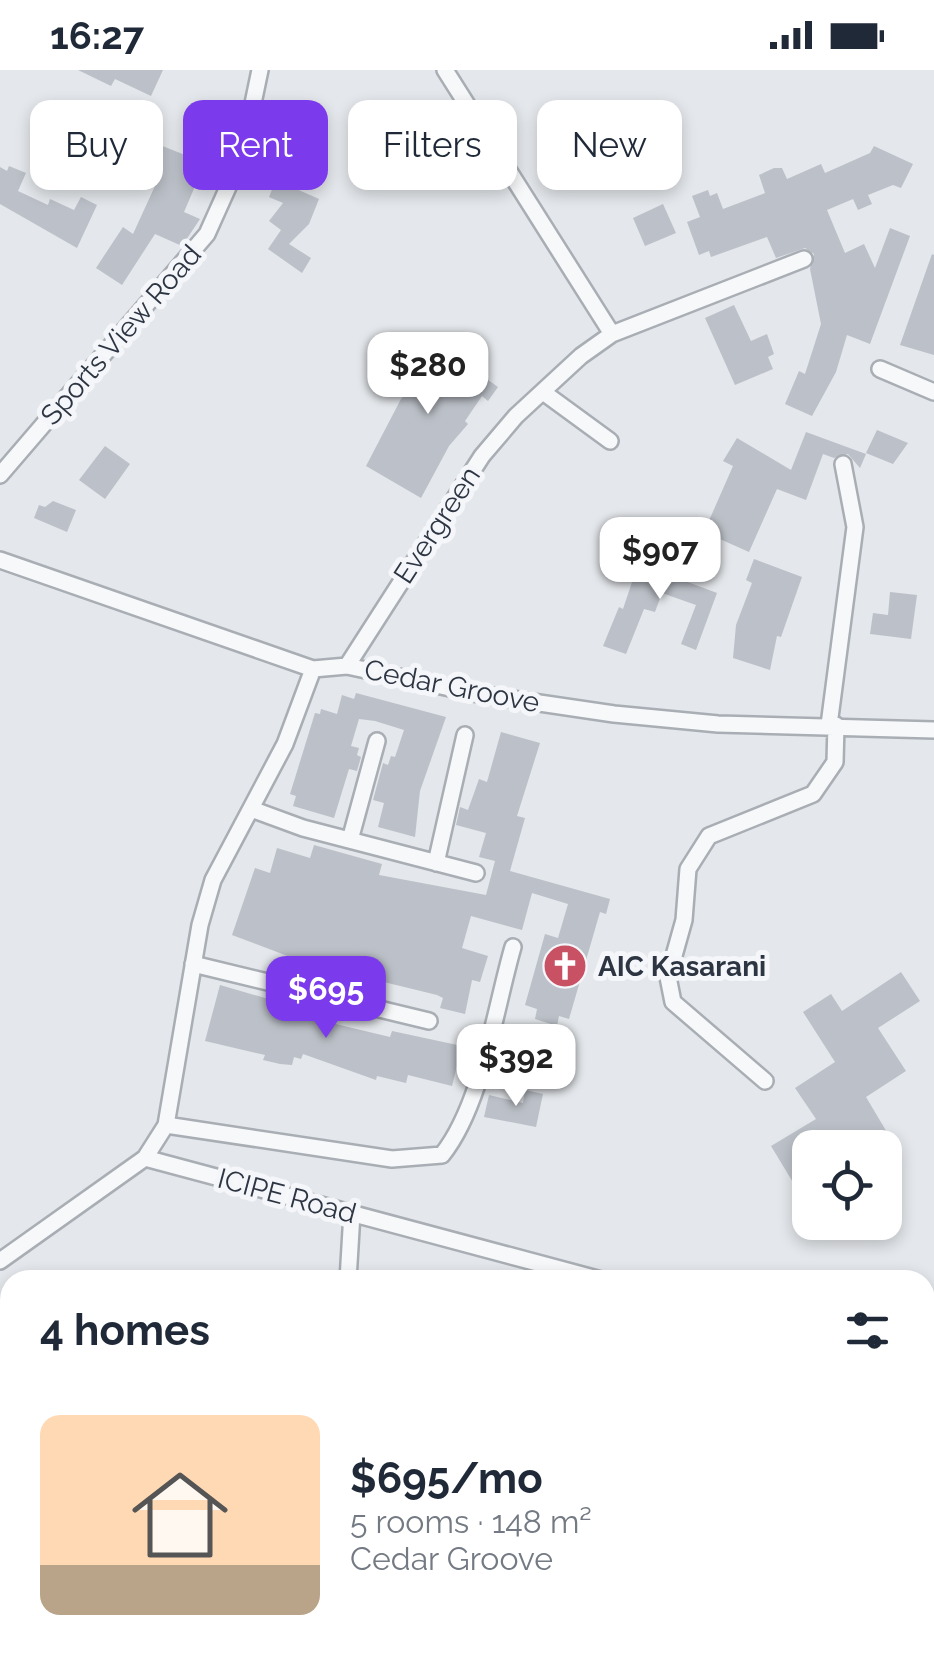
<!DOCTYPE html>
<html lang="en">
<head>
<meta charset="utf-8">
<style>
  :root { --surface:#fff; --page:#f6f6f7; --text:#1f2937; --muted:#747a83; --line:#e0e1e3; --accent:#7c3aed }
  body { margin:0; font-family:Raleway,sans-serif; background:var(--page); color:var(--text); height:100vh; display:flex; flex-direction:column; font-size:38px; white-space:nowrap }
  * { box-sizing:border-box; margin:0 }
  p { font-size:32px; color:var(--muted) }
  .icon { flex:none; width:55px; height:55px; fill:none; stroke:currentColor; stroke-width:2; stroke-linecap:round; stroke-linejoin:round }
  .map { position:relative; flex:1; overflow:hidden }
  .side { position:absolute; left:0px; top:1200px; width:935px; height:390px; display:flex; flex-direction:column; background:var(--surface); border-radius:30px 30px 0 0; box-shadow:0 5px 15px #0003 }
  .side>* { flex:none }
  .top-card { position:absolute; left:30px; top:30px; width:875px; height:90px; display:flex; gap:20px }
  .controls { position:absolute; left:792px; top:1060px; display:grid; gap:20px }
  .controls a { display:grid; place-items:center; width:110px; height:110px; border-radius:20px; background:var(--surface); box-shadow:0 5px 15px #0003; font-size:50px }
  .price { position:absolute; translate:-50% -85px; padding:0 22px; border-radius:20px; background:#fff; color:#222; font-size:32px; line-height:65px; filter:drop-shadow(0 2px 5px #0008) }
  .price::after { content:''; position:absolute; left:50%; top:60px; width:30px; height:22px; margin-left:-15px; background:inherit; clip-path:polygon(0 0,100% 0,50% 100%) }
  .price.on { background:var(--accent); color:#fff }
  ul { padding:0; list-style:none }
  li { display:flex; align-items:center; gap:30px; height:250px; padding:0 40px }
  li+li { border-top:2px solid var(--line) }
  li span { display:grid; place-items:center; flex:none; width:280px; height:200px; border-radius:20px; color:#555 }
  li>.icon { margin-inline-start:auto }
  span .icon { width:120px; height:120px; fill:#fffc; stroke-width:1 }
  li b { font-size:42px }
  h2 { display:flex; justify-content:space-between; align-items:center; height:120px; padding:0 40px; font-size:42px }
  .pill { padding:0 35px; border-radius:20px; background:var(--surface); box-shadow:0 5px 15px #0003; font-size:35px; line-height:90px }
  .pill.on { background:var(--accent); color:#fff }
  .status { display:flex; justify-content:space-between; align-items:center; height:70px; padding:0 50px; background:var(--surface); direction:ltr }
  .status svg { height:28px; fill:currentColor }
  .map>svg:first-child { display:block }
  .building { fill:#bcc0c8 }
  .lines { fill:none; stroke-linecap:round; stroke-linejoin:round }
  .street-casing { stroke:#a9aeb5; stroke-width:20 }
  .street { stroke:#f7f8fa; stroke-width:15 }
  .labels { text-anchor:middle; dominant-baseline:central; stroke-width:10; stroke-linejoin:round; paint-order:stroke }
  .street-label { font-size:28px; fill:#2d3543; stroke:#f4f6f9 }
  .poi-label { font-size:28px; font-weight:bold; fill:#2d3543; stroke:#f4f6f9; text-anchor:start }
</style>
</head>
<body>
<div class="status"><b>16:27</b><svg viewBox="0 0 49 12"><path d="M0 12V9h3v3zM5 12V6h3v6zM10 12V3h3v9zM15 12V0h3v12zM26 1h20v11H26zM47 4h2v5h-2z"/></svg></div>
<div class="map">
<svg width="934" height="1590" viewBox="0 0 934 1590">
  <rect width="100%" height="100%" fill="#e4e7eb"/>
  <path class="building" d="M78,0H163L151,26L115,9L111,16Z
    M160,75L205,93L184,142L200,149L182,176L155,164L122,215L96,198L123,157L133,164L160,105L149,101Z
    M874,76L913,94L901,118L893,115L868,125L872,134L858,140L853,129L827,140L845,183L864,174L875,198L890,158L910,166L870,274L847,265L836,302L812,346L785,334L799,301L805,304L821,254L810,199L814,184L805,178L776,188L767,167L711,187L709,181L699,185L687,152L700,147L692,126L708,120L710,126L717,123L723,139L765,123L759,105L774,98H782L787,109L821,94L825,103L870,83Z
    M9,96L26,103L18,121L48,135L50,129L74,140L81,127L97,135L77,178L0,134V97L7,101Z
    M276,110L319,129L309,154L289,174L311,188L302,203L268,179L281,160L269,151L283,133L269,127Z
    M663,134L676,163L645,176L633,148Z
    M932,184L934,185V285L900,275Z
    M734,235L751,271L767,264L774,284L768,287L773,299L735,315L705,248Z
    M424,265L498,317L488,331L482,326L465,351L468,354L449,376L421,428L366,396L401,329L423,307L406,290Z
    M877,360L908,373L893,394L866,383Z
    M806,362L866,384L860,398L848,384L834,388L823,384L806,430L777,419L749,482L704,462L733,396L723,391L737,368L791,400Z
    M105,376L130,394L105,429L79,410Z
    M53,431L76,440L67,462L34,448L39,435L45,437Z
    M655,481L683,490L677,508L717,523L696,580L681,574L696,535L662,523L655,542L644,539L626,584L603,576L619,537L623,539L636,500L647,504Z
    M754,489L802,507L781,567L777,566L770,600L733,588L736,555L752,513L746,510Z
    M890,522L917,525L911,569L870,564L873,543L888,545Z
    M356,623L446,647L420,721L415,767L378,757L384,733L373,730L383,693L388,695L391,686L395,687L404,660L375,651L359,649L351,676L359,678L357,685L361,687L357,701L349,699L334,748L293,736L296,726L290,724L315,643L320,644L321,639L337,644L342,625L354,629Z
    M501,662L540,673L517,746L525,748L510,801L610,829L606,844L600,842L569,949L559,946L557,956L535,949L537,939L525,935L545,864L558,868L568,834L532,823L522,860L471,846L462,878L488,886L480,912L472,910L465,944L440,938L443,928L437,925L306,893L232,865L255,798L270,803L277,778L310,788L314,775L382,794L379,805L486,825L495,791L479,787L486,763L456,755L460,737L468,740L479,709L487,712Z
    M901,902L920,931L878,958L906,1001L866,1027L888,1064L865,1078H810V1111L797,1119L771,1076L816,1049L795,1018L835,992L803,942L831,924L842,941Z
    M220,915L296,937L295,942L319,950L390,967L392,961L462,976L452,1016L408,1005L406,1013L377,1006L376,1010L303,984L301,989L294,987L292,995L280,994L263,990L265,985L205,971Z
    M525,1020L543,1024L536,1057L484,1047L489,1025L523,1033Z"/>
  <g class="lines">
    <defs>
      <path id="street" d="M445,0L612,264
        M880,299L934,322
        M543,322L610,371
        M0,405L207,164L242,86L260,0
        M0,490L313,599
        M347,596L482,386L516,346L581,286L612,264L804,189
        M829,655L855,457L843,394
        M251,739L303,758L476,803
        M350,770L377,671
        M436,793L465,665
        M193,894L429,951
        M765,1011L673,932L668,907L684,850L688,799L709,766L813,724L835,692L836,655
        M166,1055L392,1089L442,1085C482,1035 495,939 513,877
        M145,1088L166,1055L200,855L213,810L285,674L313,599L347,596L478,624L614,644L718,654L934,660
        M0,1191L145,1088L601,1210
        M348,1210L352,1143
        M305,1580L307,1590
        M495,1580L500,1590
        M788,1580L818,1590
        M565,1590L596,1580
        M728,1590L732,1580
        M856,1590L861,1580"/>
    </defs>
    <use href="#street" class="street-casing"/>
    <use href="#street" class="street"/>
  </g>
  <defs>
    <symbol id="church-disc" viewBox="-11 -11 22 22"><circle r="9.5" fill="#c85264" stroke="#f4f6f9"/><path d="M-1.2-6h2.4v3.5h3.3v2.4h-3.3V6h-2.4V-.1h-3.3v-2.4h3.3Z" fill="#fff"/></symbol>
  </defs>
  <g fill-rule="evenodd">
    <use href="#church-disc" x="540" y="871" width="50" height="50"/>
  </g>
  <g class="labels">
    <g class="street-label">
      <text transform="translate(121 265) rotate(-49)">Sports View Road</text>
      <text transform="translate(437 455) rotate(-57)">Evergreen</text>
      <text transform="translate(452 616) rotate(11)">Cedar Groove</text>
      <text transform="translate(287 1126) rotate(15)">ICIPE Road</text>
    </g>
    <g class="poi-label">
      <text x="598" y="896">AIC Kasarani</text>
    </g>
  </g>
</svg>
<div class="controls">
<a><svg class="icon" aria-label="locate" viewBox="0 0 24 24"><circle cx="12" cy="12" r="6"/><path d="M12 2v4M12 18v4M2 12h4M18 12h4"/></svg></a>
</div>
<b class="price" style="left:428px;top:347px">$280</b>
<b class="price" style="left:660px;top:532px">$907</b>
<b class="price on" style="left:326px;top:971px">$695</b>
<b class="price" style="left:516px;top:1039px">$392</b>
<div class="top-card">
<a class="pill">Buy</a>
<a class="pill on">Rent</a>
<a class="pill">Filters</a>
<a class="pill">New</a>
</div>
<section class="side">
<h2>4 homes<svg class="icon" aria-label="filters" viewBox="0 0 24 24"><path d="M4 7h16M4 17h16"/><circle cx="9" cy="7" r="2"/><circle cx="15" cy="17" r="2"/></svg></h2>
<ul>
<li><span style="background:linear-gradient(#ffd9b3 75%,#b9a48a 0)"><svg class="icon" aria-label="home" viewBox="0 0 24 24"><path d="M3 11l9-7 9 7M6 9v11h12V9"/></svg></span><div><b>$695/mo</b><p>5 rooms · 148 m²</p><p>Cedar Groove</p></div></li>
</ul>
</section>
</div>
</body>
</html>
